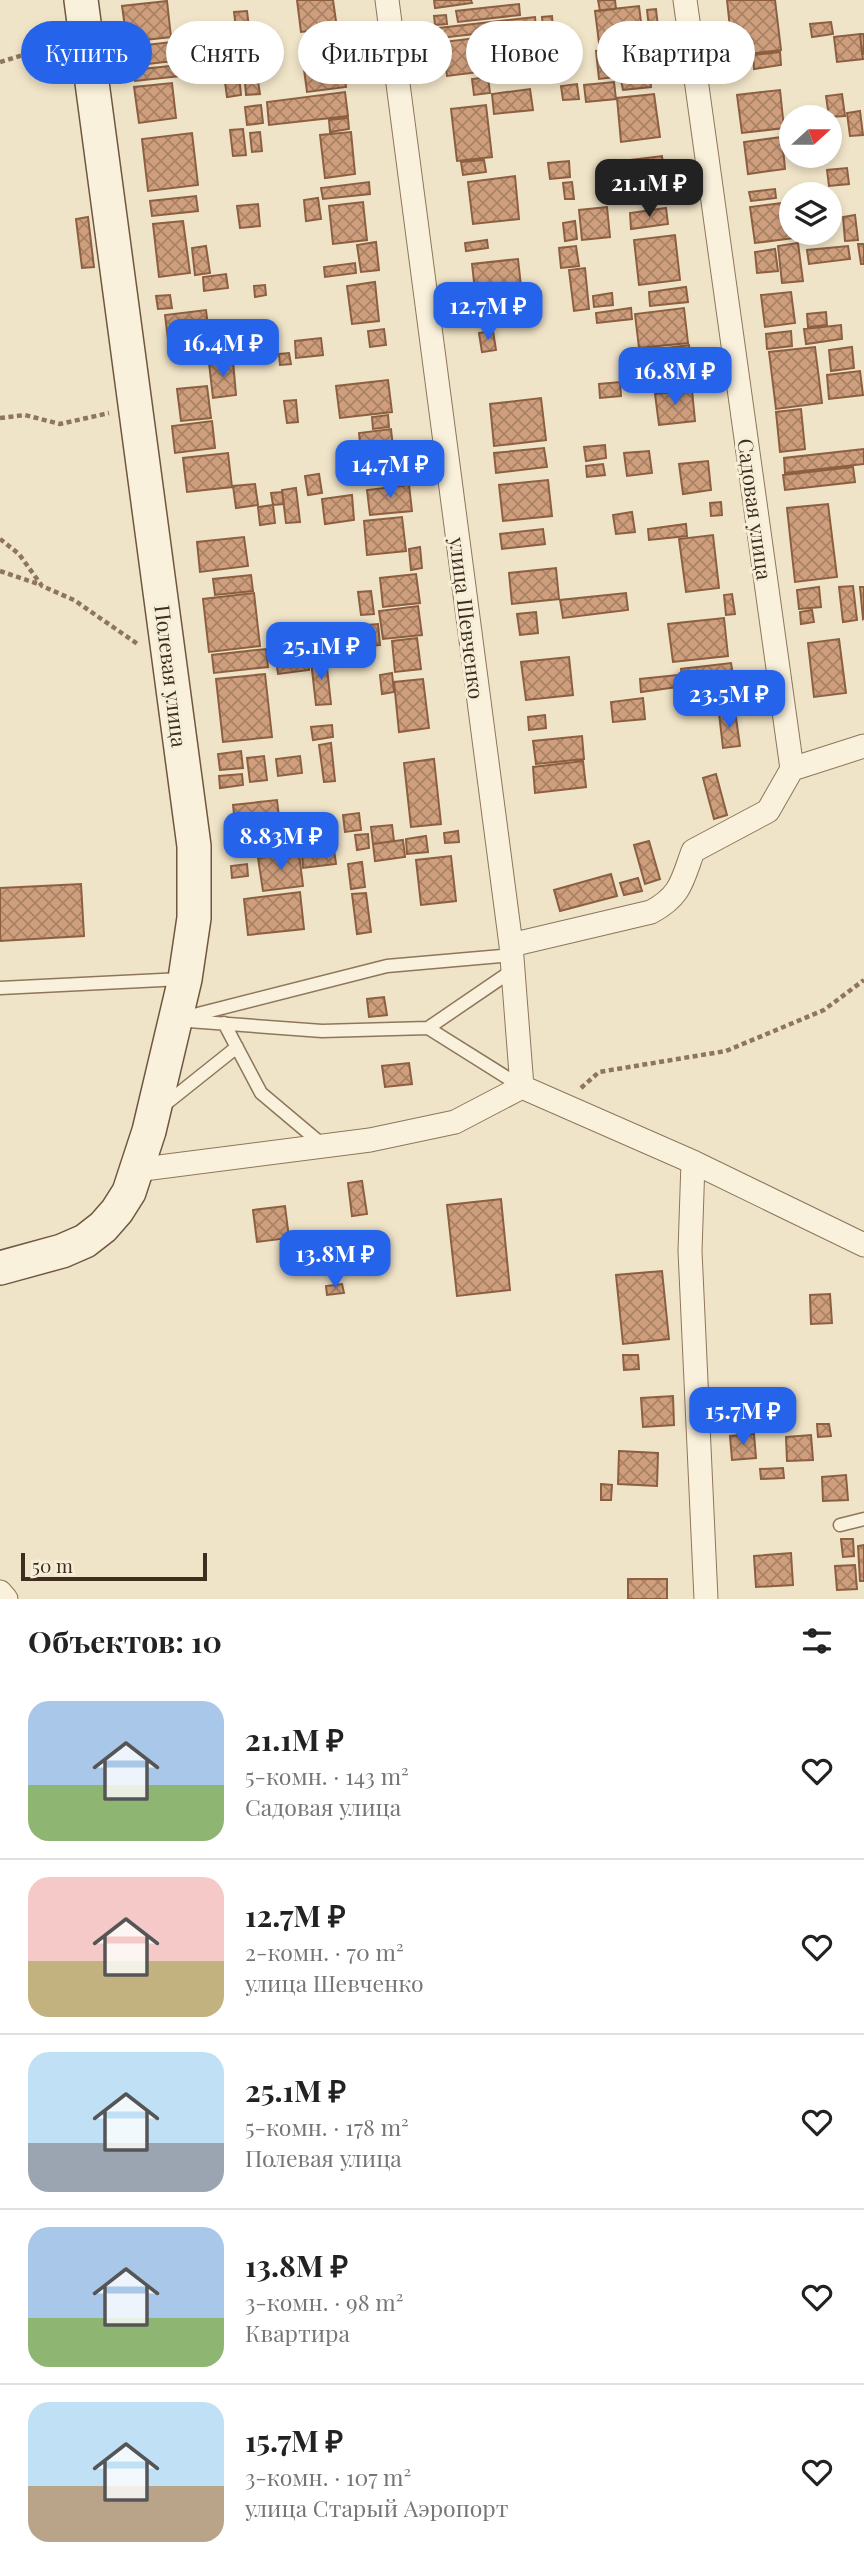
<!DOCTYPE html>
<html lang="ru">
<head>
<meta charset="utf-8">
<style>
  :root { --surface:#fff; --page:#f2f2f2; --text:#222; --muted:#767676; --line:#e0e0e0; --accent:#2563eb }
  body { margin:0; font-family:"Playfair Display",serif; background:var(--page); color:var(--text); height:100vh; display:flex; flex-direction:column; font-size:26px; white-space:nowrap }
  * { box-sizing:border-box; margin:0 }
  p { font-size:23px; color:var(--muted) }
  .icon { flex:none; width:38px; height:38px; fill:none; stroke:currentColor; stroke-width:2; stroke-linecap:round; stroke-linejoin:round }
  .map { position:relative; height:1599px; overflow:hidden }
  .sheet { display:flex; flex-direction:column; background:var(--surface); flex:1 }
  .sheet>* { flex:none }
  .banner { position:absolute; left:21px; top:21px; width:822px; height:63px; display:flex; gap:14px }
  .needle { width:46px; rotate:69deg }
  .tools { position:absolute; left:779px; top:105px; display:grid; gap:14px }
  .tools a { display:grid; place-items:center; width:63px; height:63px; border-radius:50%; background:var(--surface); box-shadow:0 4px 10px #0003; font-size:35px }
  .scale { position:absolute; left:21px; bottom:18px; width:186px; box-sizing:border-box; padding-left:7px; border:4px solid #3d2e20; border-top:0; font-size:19px; line-height:24px; white-space:nowrap; color:#3d2e20; -webkit-text-stroke:5px #f7eed8; paint-order:stroke }
  .price { position:absolute; translate:-50% -60px; padding:0 16px; border-radius:14px; background:var(--accent); color:#fff; font-size:23px; line-height:46px; filter:drop-shadow(0 2px 4px #0008) }
  .price::after { content:''; position:absolute; left:50%; top:42px; width:21px; height:16px; margin-left:-10px; background:inherit; clip-path:polygon(0 0,100% 0,50% 100%) }
  .price.current { background:#222; color:#fff }
  ul { padding:0; list-style:none }
  li { display:flex; align-items:center; gap:21px; height:175px; padding:0 28px }
  li+li { border-top:2px solid var(--line) }
  li span { display:grid; place-items:center; flex:none; width:196px; height:140px; border-radius:21px; color:#555 }
  li>.icon { margin-inline-start:auto }
  span .icon { width:84px; height:84px; fill:#fffc; stroke-width:1 }
  li b { font-size:30px }
  h2 { display:flex; justify-content:space-between; align-items:center; height:84px; padding:0 28px; font-size:30px }
  .chip { padding:0 24px; border-radius:32px; background:var(--surface); box-shadow:0 4px 10px #0003; font-size:24px; line-height:63px }
  .chip.current { background:var(--accent); color:#fff }
  .map>svg:first-child { display:block }
  .building { fill:url(#building-cross-hatch); stroke:#8d5f41; stroke-width:2 }
  .lines { fill:none; stroke-linecap:round; stroke-linejoin:round }
  .lane-casing { stroke:#8d765c; stroke-width:15 }
  .street-casing { stroke:#8d765c; stroke-width:25 }
  .secondary-casing { stroke:#6f573f; stroke-width:36 }
  .path { stroke:#8d765c; stroke-width:4.5; stroke-dasharray:5 3.5; stroke-linecap:butt }
  .lane { stroke:#faf1dc; stroke-width:12 }
  .street { stroke:#faf1dc; stroke-width:23 }
  .secondary { stroke:#faf1dc; stroke-width:33 }
  .labels { text-anchor:middle; dominant-baseline:central; stroke-width:6; stroke-linejoin:round; paint-order:stroke }
  .street-label { font-size:21px; fill:#3d2e20; stroke:#f7eed8 }
</style>
</head>
<body>
<div class="map">
<svg width="864" height="1599" viewBox="0 0 864 1599">
  <defs>
    <pattern id="building-cross-hatch" width="8" height="8" patternUnits="userSpaceOnUse" patternTransform="scale(1.75)"><rect width="8" height="8" fill="#cf9f7d"/><path d="M0 0l8 8M0 8l8-8" fill="none" stroke="#a98266"/></pattern>
  </defs>
  <rect width="100%" height="100%" fill="#f0e4c8"/>
  <path class="building" d="M297,0H333L337,28L301,32Z
    M434,0H471L472,3L435,8Z
    M598,0H615L616,9L600,11Z
    M727,0H775L781,50L733,56Z
    M167,1L171,37L127,42L122,6Z
    M519,4L520,15L458,22L456,11Z
    M639,6L643,38L599,43L595,11Z
    M656,9L659,36L650,37L647,10Z
    M247,11L250,35L237,36L234,12Z
    M446,15L447,24L435,25L434,16Z
    M552,16L553,27L543,28L542,17Z
    M535,17L536,27L440,38L439,28Z
    M831,22L833,34L812,37L810,24Z
    M860,34H864V54H862Z
    M860,34L863,59L837,62L834,37Z
    M484,37L488,71L447,76L443,42Z
    M230,39L232,54L217,56L215,41Z
    M337,40L338,52L304,56L302,44Z
    M171,42L174,61L123,67L121,48Z
    M646,45L650,73L599,79L596,51Z
    M554,52L555,69L546,70L544,53Z
    M780,52L781,65L754,69L753,55Z
    M342,58L346,87L307,92L303,62Z
    M179,65L180,76L135,81L133,70Z
    M238,65L241,95L227,97L223,67Z
    M650,76L651,87L623,90L621,80Z
    M488,77L490,93L474,95L472,79Z
    M258,81L260,94L246,95L245,82Z
    M614,82L616,99L586,102L584,85Z
    M172,83L176,118L139,123L134,87Z
    M577,84L579,99L563,100L561,86Z
    M530,89L533,110L494,114L492,94Z
    M780,90L784,128L742,133L737,95Z
    M345,92L348,116L269,125L267,102Z
    M654,94L660,137L621,142L617,98Z
    M842,94L845,116L829,117L826,96Z
    M261,105L263,123L247,125L245,107Z
    M486,105L492,157L457,161L451,109Z
    M860,111L863,135L850,136L847,113Z
    M348,118L349,129L330,132L329,120Z
    M243,129L246,155L233,156L230,130Z
    M260,132L262,151L252,152L250,133Z
    M351,132L355,174L325,178L320,135Z
    M192,133L198,185L148,191L142,139Z
    M782,137L785,169L748,174L744,142Z
    M662,156L667,199L634,203L629,160Z
    M484,160L486,172L463,175L461,162Z
    M569,161L570,177L550,179L548,163Z
    M847,168L849,184L829,186L827,170Z
    M515,176L519,219L473,224L468,182Z
    M369,182L370,194L323,199L321,188Z
    M572,182L574,199H565L563,183Z
    M775,189L776,198L751,201L749,192Z
    M196,196L198,211L152,216L150,201Z
    M318,198L321,219L306,221L304,200Z
    M363,202L367,240L333,244L329,206Z
    M791,202V233H794L795,238L755,243L750,207Z
    M258,204L260,226L240,228L237,206Z
    M607,207L610,237L582,240L579,210Z
    M666,208L668,224L631,229L630,213Z
    M855,215L858,240L845,241L843,217Z
    M88,217L94,267L82,268L76,219Z
    M183,221L190,273L159,277L153,224Z
    M575,221L577,239L565,241L563,223Z
    M675,235L680,280L639,285L634,240Z
    M487,240L488,248L466,251L465,243Z
    M376,242L379,270L361,272L357,245Z
    M798,243L803,281L782,283L778,246Z
    M858,244H864V264H861Z
    M206,246L210,273L195,275L192,248Z
    M576,246L579,266L561,268L559,248Z
    M848,246L850,259L809,264L807,250Z
    M775,249L778,271L757,273L755,252Z
    M518,259L522,295L476,300L472,264Z
    M355,263L356,273L325,277L324,267Z
    M585,268L589,309L574,311L569,270Z
    M226,274L228,288L204,291L203,277Z
    M375,282L379,321L352,324L347,286Z
    M265,285L266,295L255,297L254,286Z
    M686,287L688,302L650,306L649,292Z
    M791,292L795,323L765,327L761,295Z
    M612,293L613,305L594,307L593,296Z
    M170,295L172,308L158,309L156,296Z
    M488,301L489,310L472,312L471,303Z
    M631,308L632,319L597,323L596,313Z
    M684,308L688,343L639,348L635,314Z
    M206,310L210,342L169,347L165,315Z
    M826,312L827,325L808,327L807,314Z
    M841,325L842,339L806,344L804,329Z
    M384,329L386,345L370,347L368,331Z
    M493,331L496,350L482,352L479,333Z
    M791,331L792,346L767,349L766,334Z
    M321,338L323,355L296,358L295,341Z
    M689,345L690,357L658,361L657,349Z
    M815,347L822,403L776,409L769,352Z
    M852,347L854,368L831,371L829,350Z
    M289,353L291,364L280,365L279,354Z
    M233,361L236,395L213,398L209,363Z
    M674,362L676,377L654,379L652,364Z
    M860,371L863,395L829,399L827,375Z
    M388,380L392,412L340,418L336,386Z
    M620,382L621,396L600,398L599,384Z
    M207,386L211,418L181,421L177,389Z
    M692,390L695,421L659,425L655,394Z
    M541,398L546,440L494,446L490,404Z
    M296,400L298,422L287,423L284,401Z
    M801,409L805,449L780,452L776,412Z
    M388,415L389,427L373,429L372,417Z
    M212,421L215,448L175,453L172,426Z
    M391,429L395,466L363,470L359,433Z
    M605,445L606,458L586,461L584,447Z
    M544,448L547,467L496,473L494,453Z
    M864,449V464L785,473L784,458Z
    M649,451L652,473L627,476L624,453Z
    M228,453L232,487L187,492L183,458Z
    M708,461L711,490L683,494L679,464Z
    M603,464L605,475L587,477L586,466Z
    M853,467L855,482L785,490L783,475Z
    M319,474L322,493L308,495L305,476Z
    M548,480L552,516L503,521L499,485Z
    M255,484L258,505L236,508L233,486Z
    M409,485L412,511L370,515L367,490Z
    M296,488L300,522L286,523L282,490Z
    M282,492L284,504L273,505L271,493Z
    M352,495L354,520L325,524L322,499Z
    M721,502L722,515L711,516L710,503Z
    M828,504L837,577L795,582L787,508Z
    M273,505L275,523L260,525L258,507Z
    M632,512L635,532L616,534L613,515Z
    M402,517L406,551L367,555L364,521Z
    M686,524L687,536L649,540L648,529Z
    M543,529L545,544L502,549L500,534Z
    M713,535L719,588L686,592L679,539Z
    M244,537L248,566L200,572L197,542Z
    M420,547L422,568L411,570L409,549Z
    M556,568L559,599L512,604L509,573Z
    M416,574L420,603L383,607L380,578Z
    M251,575L253,591L215,595L213,579Z
    M853,586L857,620L843,622L839,587Z
    M819,587L821,607L799,609L797,590Z
    M860,587H864V618L863,619Z
    M371,591L374,614L361,615L358,592Z
    M254,593L260,646L209,652L203,599Z
    M626,593L628,610L563,618L560,600Z
    M732,594L735,614L726,615L724,595Z
    M418,606L422,635L383,639L379,611Z
    M812,610L814,622L801,624L800,612Z
    M536,612L538,633L520,635L517,614Z
    M724,618L728,656L673,662L668,624Z
    M378,624L380,645L369,646L367,625Z
    M417,638L421,669L395,672L392,641Z
    M839,639L846,693L814,697L808,643Z
    M266,649L268,667L214,673L212,655Z
    M308,657L309,670L278,674L276,660Z
    M569,657L573,695L526,700L521,662Z
    M326,659L331,704L316,705L311,661Z
    M731,663L734,682L683,688L681,669Z
    M392,673L394,692L382,694L380,675Z
    M265,674L272,737L223,742L216,679Z
    M677,675L678,687L641,692L640,679Z
    M423,679L429,728L399,732L394,682Z
    M643,698L645,719L613,722L611,702Z
    M735,711L740,746L723,748L719,713Z
    M545,715L546,728L529,730L528,717Z
    M332,725L333,737L313,740L311,727Z
    M582,736L584,759L536,764L533,741Z
    M331,743L335,781L324,782L319,745Z
    M241,751L243,768L220,770L218,754Z
    M264,756L267,780L250,782L247,758Z
    M300,756L302,773L278,776L276,759Z
    M434,759L441,824L411,827L404,763Z
    M583,761L586,787L535,793L533,767Z
    M242,774L243,785L220,788L219,776Z
    M716,774L727,815L714,819L703,778Z
    M277,800L282,843L238,848L233,805Z
    M359,813L361,830L345,832L343,815Z
    M392,825L394,841L373,844L371,827Z
    M458,831L459,842L445,843L444,833Z
    M368,834L369,848L357,850L355,835Z
    M426,836L428,852L407,854L406,839Z
    M403,840L405,857L375,861L373,844Z
    M649,841L660,879L645,884L634,845Z
    M334,850L336,864L303,868L302,854Z
    M299,854L303,886L263,891L258,858Z
    M451,856L456,901L421,905L416,860Z
    M362,862L365,887L351,889L348,864Z
    M247,864L248,876L232,878L231,866Z
    M611,874L617,896L560,911L554,890Z
    M638,878L642,891L624,895L620,883Z
    M81,884L84,936L0,941V888Z
    M300,892L304,929L248,935L244,899Z
    M366,893L371,932L357,934L352,894Z
    M384,997L387,1015L369,1017L367,999Z
    M409,1063L412,1084L385,1087L382,1066Z
    M362,1181L367,1214L352,1216L348,1183Z
    M501,1199L510,1290L457,1296L447,1205Z
    M285,1206L289,1238L257,1242L253,1210Z
    M662,1271L669,1339L623,1344L616,1275Z
    M342,1284L344,1293L327,1295L326,1286Z
    M830,1294L832,1323L811,1324L810,1295Z
    M623,1355H638L639,1369L624,1370Z
    M673,1396L674,1425L643,1427L641,1398Z
    M817,1424H829L831,1436L818,1437Z
    M754,1434L756,1458L732,1460L730,1436Z
    M811,1435L813,1460L787,1461L786,1437Z
    M619,1451L658,1453L657,1486L618,1484Z
    M783,1468L784,1478L761,1479L760,1469Z
    M846,1475L848,1500L823,1501L822,1477Z
    M601,1484L612,1485L611,1500H601Z
    M841,1539H853L854,1556L843,1557Z
    M864,1545V1581H860L858,1546Z
    M791,1553L793,1585L756,1587L754,1556Z
    M855,1565L857,1589L837,1590L835,1566Z
    M628,1579H667V1599H628Z"/>
  <g class="lines">
    <defs>
      <path id="lane" d="M0,988L182,979
        M186,1017L387,966L512,955
        M175,1020L322,1031L428,1028L513,970
        M224,1023L261,1093L324,1146
        M428,1028L522,1087
        M163,1106L237,1047
        M840,1525L864,1519"/>
      <path id="street" d="M387,0L511,945L522,1087L693,1162L864,1245
        M685,0L792,769
        M511,945L651,912C681,896 682,881 693,851L768,811L792,769L864,746
        M693,1162L690,1251L706,1599
        M136,1170L370,1140L455,1122L522,1087
        M0,1592L6,1599"/>
      <path id="secondary" d="M0,1268L62,1251L85,1241L103,1227L117,1211L129,1192L149,1131L185,979L194,918V846L81,0"/>
    </defs>
    <use href="#lane" class="lane-casing"/>
    <use href="#street" class="street-casing"/>
    <use href="#secondary" class="secondary-casing"/>
    <path class="path" d="M0,62L59,44
      M0,418L25,415L60,424L109,413
      M0,539L19,554L42,586L74,600L139,645
      M0,571L41,585
      M581,1088L599,1072L726,1051L824,1010L864,980"/>
    <use href="#lane" class="lane"/>
    <use href="#street" class="street"/>
    <use href="#secondary" class="secondary"/>
  </g>
  <g class="labels">
    <g class="street-label">
      <text transform="translate(756 509) rotate(82)">Садовая улица</text>
      <text transform="translate(468 618) rotate(83)">улица Шевченко</text>
      <text transform="translate(172 676) rotate(83)">Полевая улица</text>
    </g>
  </g>
</svg>
<div class="tools">
<a><svg class="needle" viewBox="-14 -14 28 28"><path d="M0-13l5 13h-10z" fill="#e53935"/><path d="M0 13l5-13h-10z" fill="#767676"/></svg></a>
<a><svg class="icon" aria-label="layers" viewBox="0 0 24 24"><path d="M12 4l9 5-9 5-9-5zM3 14l9 5 9-5"/></svg></a>
</div>
<div class="scale">50 m</div>
<b class="price current" style="left:649px;top:219px">21.1M ₽</b>
<b class="price" style="left:488px;top:342px">12.7M ₽</b>
<b class="price" style="left:223px;top:379px">16.4M ₽</b>
<b class="price" style="left:675px;top:407px">16.8M ₽</b>
<b class="price" style="left:390px;top:500px">14.7M ₽</b>
<b class="price" style="left:321px;top:682px">25.1M ₽</b>
<b class="price" style="left:729px;top:730px">23.5M ₽</b>
<b class="price" style="left:281px;top:872px">8.83M ₽</b>
<b class="price" style="left:335px;top:1290px">13.8M ₽</b>
<b class="price" style="left:743px;top:1447px">15.7M ₽</b>
<div class="banner">
<a class="chip current">Купить</a>
<a class="chip">Снять</a>
<a class="chip">Фильтры</a>
<a class="chip">Новое</a>
<a class="chip">Квартира</a>
</div>
</div>
<section class="sheet">
<h2>Объектов: 10<svg class="icon" aria-label="filters" viewBox="0 0 24 24"><path d="M4 7h16M4 17h16"/><circle cx="9" cy="7" r="2"/><circle cx="15" cy="17" r="2"/></svg></h2>
<ul>
<li><span style="background:linear-gradient(#a9c7e8 60%,#8fb573 0)"><svg class="icon" aria-label="home" viewBox="0 0 24 24"><path d="M3 11l9-7 9 7M6 9v11h12V9"/></svg></span><div><b>21.1M ₽</b><p>5-комн. · 143 m²</p><p>Садовая улица</p></div><svg class="icon" aria-label="heart" viewBox="0 0 24 24"><path d="M12 20l-8-8c-3-5 5-10 8-4 3-6 11-1 8 4z"/></svg></li>
<li><span style="background:linear-gradient(#f6c9c9 60%,#c2b280 0)"><svg class="icon" aria-label="home" viewBox="0 0 24 24"><path d="M3 11l9-7 9 7M6 9v11h12V9"/></svg></span><div><b>12.7M ₽</b><p>2-комн. · 70 m²</p><p>улица Шевченко</p></div><svg class="icon" aria-label="heart" viewBox="0 0 24 24"><path d="M12 20l-8-8c-3-5 5-10 8-4 3-6 11-1 8 4z"/></svg></li>
<li><span style="background:linear-gradient(#bfe0f5 65%,#9aa5b1 0)"><svg class="icon" aria-label="home" viewBox="0 0 24 24"><path d="M3 11l9-7 9 7M6 9v11h12V9"/></svg></span><div><b>25.1M ₽</b><p>5-комн. · 178 m²</p><p>Полевая улица</p></div><svg class="icon" aria-label="heart" viewBox="0 0 24 24"><path d="M12 20l-8-8c-3-5 5-10 8-4 3-6 11-1 8 4z"/></svg></li>
<li><span style="background:linear-gradient(#a9c7e8 65%,#8fb573 0)"><svg class="icon" aria-label="home" viewBox="0 0 24 24"><path d="M3 11l9-7 9 7M6 9v11h12V9"/></svg></span><div><b>13.8M ₽</b><p>3-комн. · 98 m²</p><p>Квартира</p></div><svg class="icon" aria-label="heart" viewBox="0 0 24 24"><path d="M12 20l-8-8c-3-5 5-10 8-4 3-6 11-1 8 4z"/></svg></li>
<li><span style="background:linear-gradient(#bfe0f5 60%,#b9a48a 0)"><svg class="icon" aria-label="home" viewBox="0 0 24 24"><path d="M3 11l9-7 9 7M6 9v11h12V9"/></svg></span><div><b>15.7M ₽</b><p>3-комн. · 107 m²</p><p>улица Старый Аэропорт</p></div><svg class="icon" aria-label="heart" viewBox="0 0 24 24"><path d="M12 20l-8-8c-3-5 5-10 8-4 3-6 11-1 8 4z"/></svg></li>
</ul>
</section>
</body>
</html>
